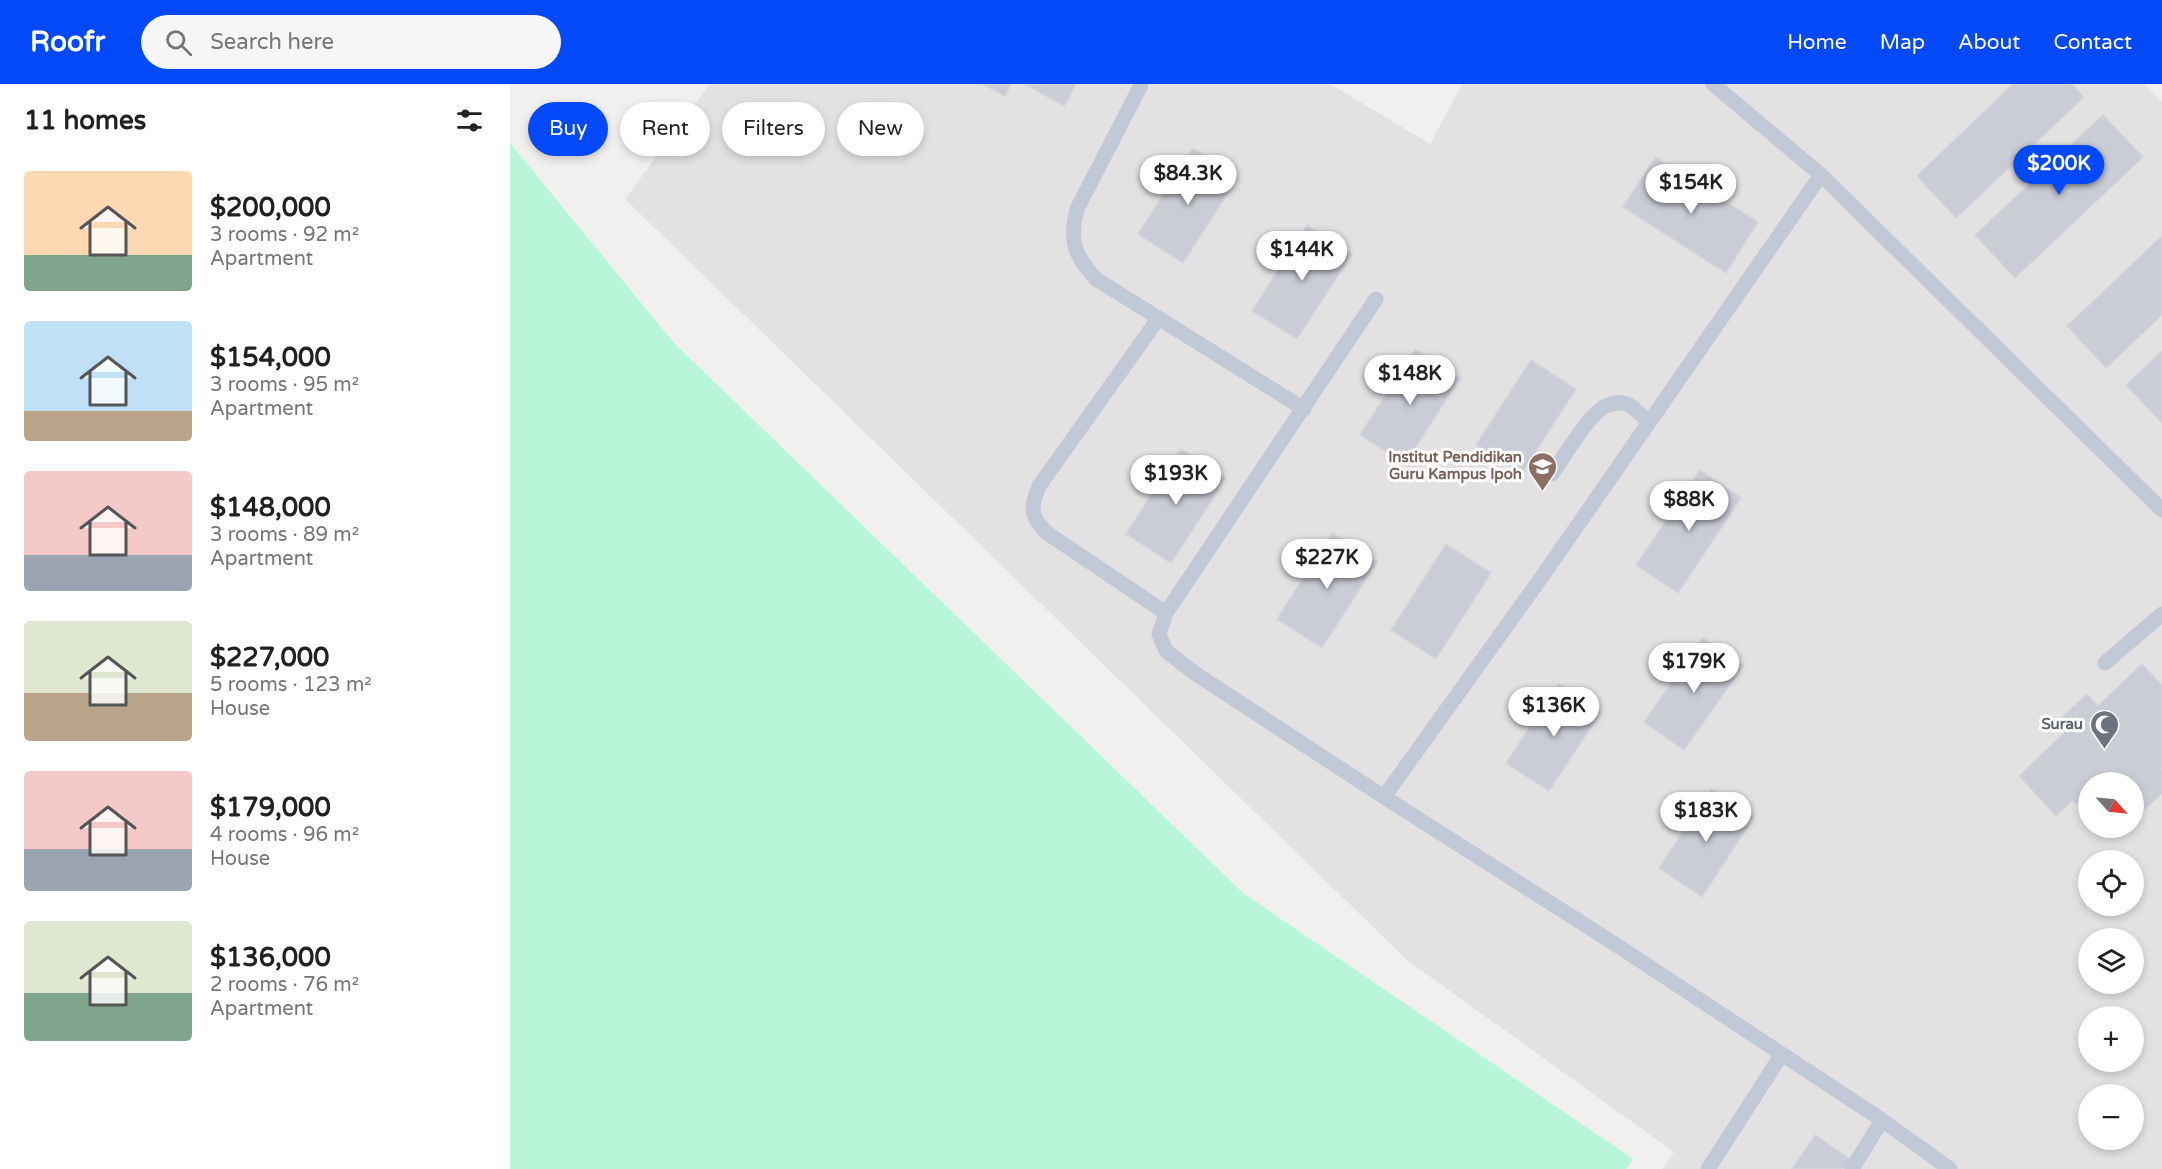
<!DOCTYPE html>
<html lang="en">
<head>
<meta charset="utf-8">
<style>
  :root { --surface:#fff; --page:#f6f6f6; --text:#202124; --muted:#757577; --accent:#0349f9 }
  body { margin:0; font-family:"Varela Round",sans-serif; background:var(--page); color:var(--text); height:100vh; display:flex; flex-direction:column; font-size:22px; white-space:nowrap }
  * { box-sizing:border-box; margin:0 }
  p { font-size:20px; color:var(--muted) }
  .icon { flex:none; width:33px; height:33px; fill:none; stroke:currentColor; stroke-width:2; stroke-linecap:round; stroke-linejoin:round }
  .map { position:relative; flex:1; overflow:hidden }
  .drawer { display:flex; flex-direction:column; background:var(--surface); width:510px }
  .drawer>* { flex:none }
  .top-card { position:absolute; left:18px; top:18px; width:570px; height:54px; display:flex; gap:12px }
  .needle { width:39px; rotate:117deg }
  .buttons { position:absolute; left:1568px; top:688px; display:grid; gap:12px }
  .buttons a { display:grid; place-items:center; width:66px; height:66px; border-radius:50%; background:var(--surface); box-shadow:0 3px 9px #0003; font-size:30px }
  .price { position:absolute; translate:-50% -51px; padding:0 14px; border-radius:21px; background:#fff; color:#222; font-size:20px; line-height:39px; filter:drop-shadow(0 2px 3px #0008) }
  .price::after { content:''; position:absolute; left:50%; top:36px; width:18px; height:14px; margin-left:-9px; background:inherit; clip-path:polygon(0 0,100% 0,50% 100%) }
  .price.selected { background:var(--accent); color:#fff }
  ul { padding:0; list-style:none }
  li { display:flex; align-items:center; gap:18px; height:150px; padding:0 24px }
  li span { display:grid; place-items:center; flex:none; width:168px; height:120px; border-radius:6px; color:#555 }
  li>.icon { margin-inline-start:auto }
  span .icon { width:72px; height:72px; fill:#fffc; stroke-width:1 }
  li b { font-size:26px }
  h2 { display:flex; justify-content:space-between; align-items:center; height:72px; padding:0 24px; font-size:26px }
  .pill { padding:0 21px; border-radius:27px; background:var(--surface); box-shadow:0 3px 9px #0003; font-size:21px; line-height:54px }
  .pill.selected { background:var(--accent); color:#fff }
  header { display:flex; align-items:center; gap:36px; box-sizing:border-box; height:84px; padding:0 30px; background:var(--accent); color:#fff }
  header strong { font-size:28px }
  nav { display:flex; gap:33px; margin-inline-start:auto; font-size:21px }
  .search { width:420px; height:54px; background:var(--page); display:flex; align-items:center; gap:15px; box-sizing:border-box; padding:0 21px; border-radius:33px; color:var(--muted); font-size:22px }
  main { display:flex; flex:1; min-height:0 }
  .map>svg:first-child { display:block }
  .education { fill:#e3e1e1; fill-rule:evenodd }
  .green { fill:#b9f5d9 }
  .building { fill:#cbcdd6; stroke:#d3d4dc; stroke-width:1.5 }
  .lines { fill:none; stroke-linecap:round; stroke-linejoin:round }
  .lane { stroke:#c1c9d6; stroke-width:15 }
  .labels { text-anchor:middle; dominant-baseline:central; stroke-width:6; stroke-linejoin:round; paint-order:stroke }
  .education-label { font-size:15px; font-weight:bold; fill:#785e54; stroke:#fff; text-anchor:end }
  .worship-label { font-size:15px; font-weight:bold; fill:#5b616d; stroke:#fff; text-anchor:end }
</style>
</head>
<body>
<header>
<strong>Roofr</strong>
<div class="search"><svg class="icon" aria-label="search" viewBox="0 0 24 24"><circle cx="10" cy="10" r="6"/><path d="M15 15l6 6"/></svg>Search here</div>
<nav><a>Home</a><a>Map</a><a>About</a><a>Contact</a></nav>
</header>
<main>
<section class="drawer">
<h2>11 homes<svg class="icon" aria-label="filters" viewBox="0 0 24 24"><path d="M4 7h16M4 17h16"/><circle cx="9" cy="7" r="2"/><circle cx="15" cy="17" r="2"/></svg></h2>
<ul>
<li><span style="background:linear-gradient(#ffd9b3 70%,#7fa58c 0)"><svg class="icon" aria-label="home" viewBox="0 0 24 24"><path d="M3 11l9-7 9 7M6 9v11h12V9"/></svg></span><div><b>$200,000</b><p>3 rooms · 92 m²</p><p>Apartment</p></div></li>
<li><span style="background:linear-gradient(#bfe0f5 75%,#b9a48a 0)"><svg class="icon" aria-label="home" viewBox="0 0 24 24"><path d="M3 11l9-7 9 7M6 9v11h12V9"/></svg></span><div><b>$154,000</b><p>3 rooms · 95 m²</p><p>Apartment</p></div></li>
<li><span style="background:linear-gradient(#f6c9c9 70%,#9aa5b1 0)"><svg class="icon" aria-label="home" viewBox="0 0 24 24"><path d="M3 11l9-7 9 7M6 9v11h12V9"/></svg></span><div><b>$148,000</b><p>3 rooms · 89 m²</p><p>Apartment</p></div></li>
<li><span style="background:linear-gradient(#dfe7d0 60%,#b9a48a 0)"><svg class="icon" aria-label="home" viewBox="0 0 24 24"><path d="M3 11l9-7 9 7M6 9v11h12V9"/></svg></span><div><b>$227,000</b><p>5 rooms · 123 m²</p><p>House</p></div></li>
<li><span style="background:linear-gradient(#f6c9c9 65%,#9aa5b1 0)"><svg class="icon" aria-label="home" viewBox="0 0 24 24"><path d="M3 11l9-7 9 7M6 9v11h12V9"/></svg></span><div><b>$179,000</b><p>4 rooms · 96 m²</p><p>House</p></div></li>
<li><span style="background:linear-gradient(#dfe7d0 60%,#7fa58c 0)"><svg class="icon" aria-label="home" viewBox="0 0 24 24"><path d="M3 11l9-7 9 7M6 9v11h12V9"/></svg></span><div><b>$136,000</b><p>2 rooms · 76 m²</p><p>Apartment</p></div></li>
</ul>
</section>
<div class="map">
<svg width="1652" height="1085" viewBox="0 0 1652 1085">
  <rect width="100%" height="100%" fill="#f2f0ef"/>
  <path class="education" d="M200,0H820L920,60L952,0H1634L1652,18V1085H1152L1164,1068L897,876L115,115ZM1578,699H1623V744H1578ZM1578,777H1623V822H1578ZM1578,855H1623V900H1578ZM1578,933H1623V978H1578ZM1578,1011H1623V1056H1578Z"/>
  <path class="green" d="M0,59L164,259L733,809L1123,1075L1116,1085H0Z"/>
  <path class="building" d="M473,0H501L495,12Z
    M515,0H566L554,22Z
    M1503,0H1562L1574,13L1446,134L1407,92Z
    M1593,31L1633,73L1505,194L1465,151Z
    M683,64L728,93L673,179L628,150Z
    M1145,73L1248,138L1216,189L1113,123Z
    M797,141L842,170L787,255L742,227Z
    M1652,152V231L1596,284L1557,242Z
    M905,265L950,294L895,380L850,351Z
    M1652,267V339L1616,301Z
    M1021,276L1066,305L1011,390L966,361Z
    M671,365L716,394L661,479L616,450Z
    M1190,386L1231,414L1168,509L1126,481Z
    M822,449L867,478L812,564L767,535Z
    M936,460L981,489L926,575L881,546Z
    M1193,554L1233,582L1174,666L1134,638Z
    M1632,580L1652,601V683L1650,684L1652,686V709L1630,730L1623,722V699H1578V732L1563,716L1546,732L1509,692L1554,649L1550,635L1577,610L1588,622Z
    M1049,600L1091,628L1039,707L996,679Z
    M1201,705L1244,733L1192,813L1149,784Z
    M1305,1051L1340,1075L1334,1085H1282Z"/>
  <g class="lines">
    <path class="lane" d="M1203,0L1311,91L1652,426
      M631,1L567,125C559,157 564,171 586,195L794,325
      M866,215L656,529L649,550L656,567L686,590L874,713L1108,862L1372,1036L1440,1085
      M648,235L529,402C520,424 520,432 537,449L656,529
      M1042,390C1054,373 1077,333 1094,323C1101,319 1110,318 1117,320C1126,324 1132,332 1139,339
      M1595,579L1652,530
      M874,713L1031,494L1311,91
      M1198,1085L1272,970
      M1342,1085L1372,1036"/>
  </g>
  <defs>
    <symbol id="university-pin" viewBox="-11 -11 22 30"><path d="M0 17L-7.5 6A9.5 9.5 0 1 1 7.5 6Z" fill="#8d6e63" stroke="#fff"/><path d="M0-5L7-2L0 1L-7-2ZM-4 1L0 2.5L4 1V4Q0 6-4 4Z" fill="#fff"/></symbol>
    <symbol id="mosque-pin" viewBox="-11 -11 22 30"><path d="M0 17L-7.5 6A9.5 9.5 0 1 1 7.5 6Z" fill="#6b7280" stroke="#fff"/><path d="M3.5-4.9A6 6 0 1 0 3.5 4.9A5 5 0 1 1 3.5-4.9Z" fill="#fff"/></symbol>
  </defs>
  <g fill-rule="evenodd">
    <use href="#university-pin" x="1016" y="366" width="33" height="45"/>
    <use href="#mosque-pin" x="1578" y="624" width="33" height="45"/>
  </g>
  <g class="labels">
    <g class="education-label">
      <text x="1012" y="373">Institut Pendidikan<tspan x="1012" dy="17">Guru Kampus Ipoh</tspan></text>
    </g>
    <g class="worship-label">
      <text x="1573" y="640">Surau</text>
    </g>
  </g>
</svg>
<div class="buttons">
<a><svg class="needle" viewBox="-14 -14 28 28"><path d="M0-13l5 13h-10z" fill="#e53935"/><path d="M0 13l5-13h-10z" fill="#757577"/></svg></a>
<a><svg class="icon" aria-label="locate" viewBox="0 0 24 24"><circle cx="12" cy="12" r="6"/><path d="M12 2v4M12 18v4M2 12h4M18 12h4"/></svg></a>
<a><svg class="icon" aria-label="layers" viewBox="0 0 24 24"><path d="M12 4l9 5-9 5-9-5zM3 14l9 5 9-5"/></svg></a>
<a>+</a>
<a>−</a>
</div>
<b class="price selected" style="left:1549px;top:112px">$200K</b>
<b class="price" style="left:678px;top:122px">$84.3K</b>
<b class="price" style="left:1181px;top:131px">$154K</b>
<b class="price" style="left:792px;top:198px">$144K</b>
<b class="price" style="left:900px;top:322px">$148K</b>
<b class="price" style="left:666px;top:422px">$193K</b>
<b class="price" style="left:1179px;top:448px">$88K</b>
<b class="price" style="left:817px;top:506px">$227K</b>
<b class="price" style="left:1184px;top:610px">$179K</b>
<b class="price" style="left:1044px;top:654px">$136K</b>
<b class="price" style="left:1196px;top:759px">$183K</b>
<div class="top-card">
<a class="pill selected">Buy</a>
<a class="pill">Rent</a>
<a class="pill">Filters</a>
<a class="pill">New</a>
</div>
</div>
</main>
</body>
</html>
